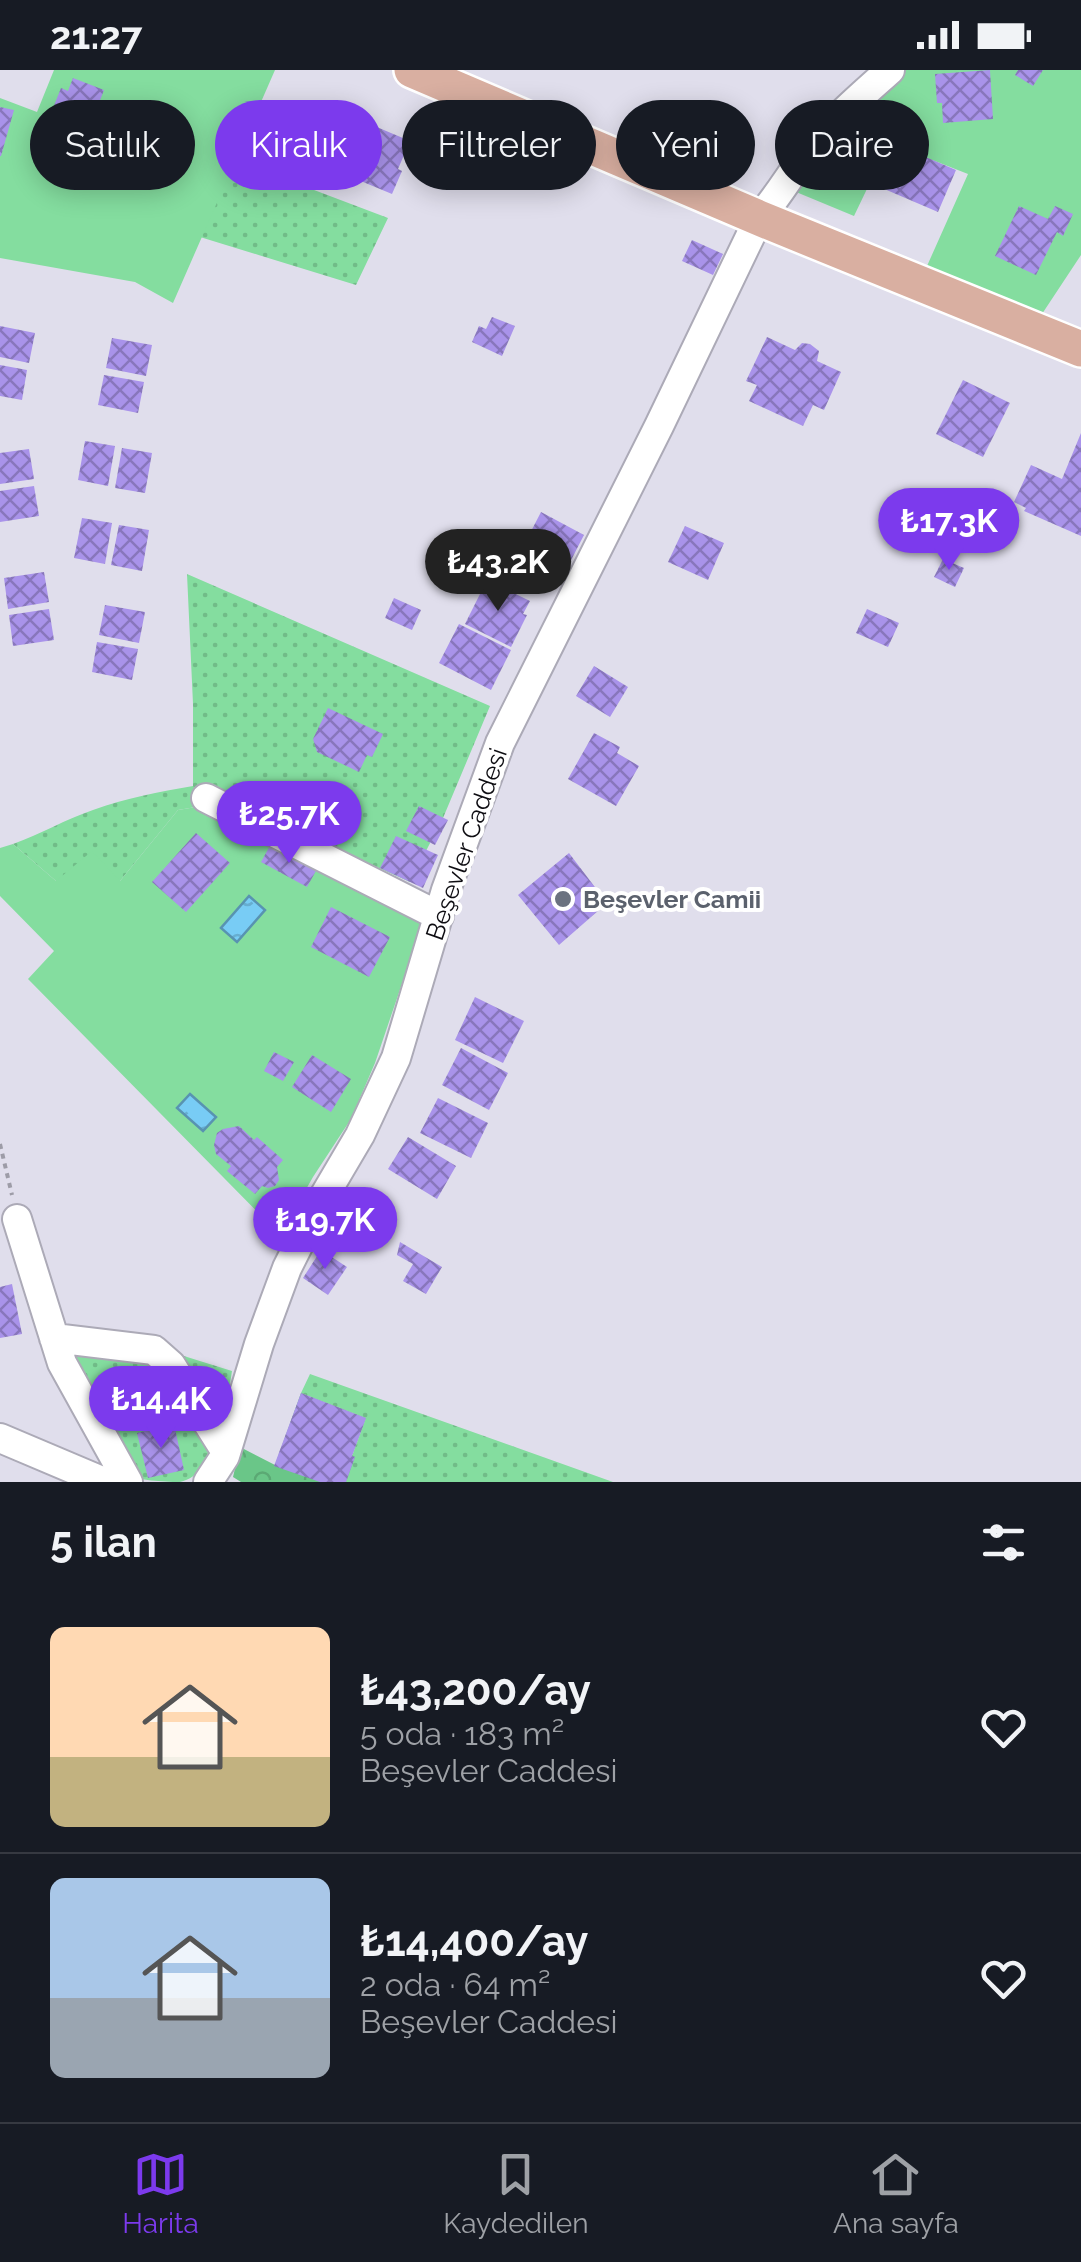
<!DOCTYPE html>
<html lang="tr">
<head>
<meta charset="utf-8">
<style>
  :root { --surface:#171b24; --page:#242831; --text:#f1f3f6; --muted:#9ea1a6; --line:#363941; --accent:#7c3aed }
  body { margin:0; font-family:Raleway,sans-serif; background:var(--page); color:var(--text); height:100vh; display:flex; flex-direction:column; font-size:38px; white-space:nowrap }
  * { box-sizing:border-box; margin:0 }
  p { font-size:32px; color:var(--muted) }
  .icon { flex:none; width:55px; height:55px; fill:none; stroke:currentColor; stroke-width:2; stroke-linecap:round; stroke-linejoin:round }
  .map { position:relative; height:1412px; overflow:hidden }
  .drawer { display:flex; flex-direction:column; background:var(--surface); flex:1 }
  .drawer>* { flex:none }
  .guide { position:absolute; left:30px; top:30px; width:1022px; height:90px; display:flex; gap:20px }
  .price { position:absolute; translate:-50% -85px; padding:0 22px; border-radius:35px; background:var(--accent); color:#fff; font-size:32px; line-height:65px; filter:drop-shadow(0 2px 5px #0008) }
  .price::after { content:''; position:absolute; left:50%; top:60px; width:30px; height:22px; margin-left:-15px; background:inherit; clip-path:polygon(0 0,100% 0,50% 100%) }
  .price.active { background:#222; color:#fff }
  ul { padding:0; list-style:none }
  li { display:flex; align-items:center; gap:30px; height:250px; padding:0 50px }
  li+li { border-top:2px solid var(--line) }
  li span { display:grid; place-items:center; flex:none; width:280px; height:200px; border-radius:15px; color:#555 }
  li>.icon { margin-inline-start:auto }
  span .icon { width:120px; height:120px; fill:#fffc; stroke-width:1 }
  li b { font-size:42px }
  h2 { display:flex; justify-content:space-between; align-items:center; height:120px; padding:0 50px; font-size:42px }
  .tag { padding:0 35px; border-radius:45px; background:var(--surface); box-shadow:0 5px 25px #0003; font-size:35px; line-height:90px }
  .tag.active { background:var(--accent); color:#fff }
  .status { display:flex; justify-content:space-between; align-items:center; height:70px; padding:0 50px; background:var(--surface); direction:ltr }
  .status svg { height:28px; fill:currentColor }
  .menu { display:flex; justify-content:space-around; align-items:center; height:140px; border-top:2px solid var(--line); background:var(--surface); font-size:28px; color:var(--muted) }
  .menu a { display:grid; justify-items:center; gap:5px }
  .menu .active { color:var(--accent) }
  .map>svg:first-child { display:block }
  .grass { fill:url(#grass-dots) }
  .forest { fill:url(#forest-crowns) }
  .garden { fill:#84dd9f }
  .water { fill:url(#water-ripples); stroke:#5893b1; stroke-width:2.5 }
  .building { fill:url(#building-cross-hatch) }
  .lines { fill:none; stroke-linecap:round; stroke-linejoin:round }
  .minor-casing { stroke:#acaab7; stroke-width:32 }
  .major-casing { stroke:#fff; stroke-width:40 }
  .path { stroke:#9d9ca7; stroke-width:4; stroke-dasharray:5 5; stroke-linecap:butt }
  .minor { stroke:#fff; stroke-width:28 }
  .major { stroke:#d9afa1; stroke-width:35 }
  .worship-dot { fill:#6b7280; stroke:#fff; stroke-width:4 }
  .labels { text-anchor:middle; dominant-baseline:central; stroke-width:8; stroke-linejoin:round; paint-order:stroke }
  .street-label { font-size:25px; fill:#0e0d12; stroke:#fff }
  .worship-label { font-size:25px; font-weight:bold; fill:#5b616d; stroke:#fff; text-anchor:start }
</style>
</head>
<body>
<div class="status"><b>21:27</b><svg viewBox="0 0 49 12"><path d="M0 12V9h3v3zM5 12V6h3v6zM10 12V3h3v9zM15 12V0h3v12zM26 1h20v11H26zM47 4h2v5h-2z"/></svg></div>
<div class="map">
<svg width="1081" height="1412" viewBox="0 0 1081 1412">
  <defs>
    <pattern id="grass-dots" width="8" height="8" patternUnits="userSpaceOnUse" patternTransform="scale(2.5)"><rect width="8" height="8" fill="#84dd9f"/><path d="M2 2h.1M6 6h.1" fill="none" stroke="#71bc88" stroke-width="1.8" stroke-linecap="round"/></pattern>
    <pattern id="forest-crowns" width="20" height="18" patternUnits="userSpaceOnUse" patternTransform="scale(2.5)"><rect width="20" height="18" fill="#6ac688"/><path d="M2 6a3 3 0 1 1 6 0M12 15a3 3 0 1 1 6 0" fill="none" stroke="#5ba974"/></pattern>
    <pattern id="water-ripples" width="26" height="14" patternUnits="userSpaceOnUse" patternTransform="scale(2.5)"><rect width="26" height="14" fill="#78ccf5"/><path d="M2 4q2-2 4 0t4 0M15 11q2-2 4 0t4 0" fill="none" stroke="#67aed1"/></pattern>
    <pattern id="building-cross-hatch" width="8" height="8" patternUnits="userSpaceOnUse" patternTransform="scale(2.5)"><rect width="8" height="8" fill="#a993ea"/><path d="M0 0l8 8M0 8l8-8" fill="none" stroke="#8876bc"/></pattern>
  </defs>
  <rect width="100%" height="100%" fill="#e0deec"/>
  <path class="grass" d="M235,90L388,148L356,215L200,167Z
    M187,504L490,636L443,748L410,812L277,752L194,717L196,737L178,740L120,811H56L13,774C41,764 66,749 93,740C126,728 159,722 193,716V634Z
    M54,1268L171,1282L232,1301C227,1332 219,1404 180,1412C161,1412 141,1410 124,1405Z
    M310,1304L613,1412H346L352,1386L366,1348L301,1323Z"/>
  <path class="forest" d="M301,1323L366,1348L352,1385L355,1387L346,1412H241L233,1407L240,1377L275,1395Z"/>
  <path class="garden" d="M54,0H275L173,233L135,212L0,188V28L37,42Z
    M890,0H1081V185L1040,247L927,196L968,104L889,73L854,146L784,117Z
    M196,737L317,799L390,833L422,855L375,993L351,1049L313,1107L280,1165L28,909L54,881L0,826V778L13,774L56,811L92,781L120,811L178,740Z"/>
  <path class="water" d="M249,826L265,840L237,872L221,858Z
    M190,1024L216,1047L203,1061L177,1038Z"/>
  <path class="building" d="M990,0L993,49L943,53L942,33H937L935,4Z
    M1018,0H1043L1033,16L1015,5Z
    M73,8L104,20L84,72L53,60L61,40L53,38L61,18L68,21Z
    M0,37L14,40L1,86H0Z
    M341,42L410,71L398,99L402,101L392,124L315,92L327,65L330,67Z
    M900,76L956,100L938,142L882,118Z
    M1019,136L1048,149L1055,136L1073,144L1063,166L1057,162L1036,205L995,186Z
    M692,170L723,184L713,205L682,191Z
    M492,247L515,256L502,286L472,272L479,256L486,259Z
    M0,256L35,263L29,293L0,287Z
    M767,267L795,280L802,273L810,274L819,281L817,291L841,302L824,340L813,335L803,356L749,331L757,315L746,311Z
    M112,268L152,275L146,306L106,298Z
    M0,295L27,300L22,330L0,326Z
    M104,305L144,312L138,343L98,335Z
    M963,310L1010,333L983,387L936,364Z
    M1081,363V466L1024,441L1026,438L1014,432L1031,395L1062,409Z
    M85,371L115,376L108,416L78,410Z
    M122,378L152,383L145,423L115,418Z
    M29,379L34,409L0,414V383Z
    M34,416L39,446L0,452V421Z
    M541,442L584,465L569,494L526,471Z
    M82,448L112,453L105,494L74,488Z
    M119,455L149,460L142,501L111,495Z
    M685,456L724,473L708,510L668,492Z
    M943,489L964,498L955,517L934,507Z
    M44,502L49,532L8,539L4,508Z
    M487,510L530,531L523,544L527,545L511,577L465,554Z
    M394,528L421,540L412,560L385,548Z
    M105,535L145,542L139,573L99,565Z
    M49,539L54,570L13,576L9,545Z
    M867,539L899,553L888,577L856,563Z
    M459,554L511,580L491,620L439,593Z
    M97,572L138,579L132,610L92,602Z
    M594,596L628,617L610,647L576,626Z
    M328,638L383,664L372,687L367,685L359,702L317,682L313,669Z
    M594,663L620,677L617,683L639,696L616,736L568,709Z
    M419,736L448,750L435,775L406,761Z
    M196,763L230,793L186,842L152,812Z
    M396,766L438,785L423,818L380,798Z
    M271,774L317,799L307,817L261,792Z
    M569,783L607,833L559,875L518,825Z
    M331,837L390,867L369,907L311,877Z
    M475,927L524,951L503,993L455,970Z
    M461,978L508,1003L489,1040L442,1015Z
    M274,982L294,992L283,1011L264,1001Z
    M312,985L351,1009L331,1042L292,1017Z
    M438,1028L488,1053L471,1088L420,1063Z
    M239,1056L254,1070L257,1067L283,1090L277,1097L279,1110L275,1116L268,1118L262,1116L255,1124L227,1101L231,1096L216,1084L214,1075L217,1063L223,1059Z
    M408,1067L456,1096L437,1129L388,1099Z
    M400,1172L442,1197L426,1224L403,1211L413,1194L397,1185Z
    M321,1180L347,1197L328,1225L303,1208Z
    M12,1214L22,1264L0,1268V1217Z
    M301,1323L366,1348L352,1386L355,1387L346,1412H320L274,1396Z
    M174,1354L184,1400L148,1408L137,1363Z"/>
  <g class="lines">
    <defs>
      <path id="minor" d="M206,728L439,846
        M17,1149L62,1293L128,1412
        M54,1268L154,1280L171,1295L226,1382
        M0,1368L104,1412
        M208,1412L225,1386L259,1274L287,1198L317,1138L360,1065L396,988L446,820L500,673L659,356L759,148C777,128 790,105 806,84C829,53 861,26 890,0"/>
      <path id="major" d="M412,0L759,148L1081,279"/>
    </defs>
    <use href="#minor" class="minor-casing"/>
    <use href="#major" class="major-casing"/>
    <path class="path" d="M0,1074L12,1125"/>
    <use href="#minor" class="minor"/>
    <use href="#major" class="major"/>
  </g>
  <circle class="worship-dot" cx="563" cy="829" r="10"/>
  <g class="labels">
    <g class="street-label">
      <text transform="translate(466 774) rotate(-71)">Beşevler Caddesi</text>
    </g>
    <g class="worship-label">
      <text x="583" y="829">Beşevler Camii</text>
    </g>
  </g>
</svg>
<b class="price" style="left:949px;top:503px">₺17.3K</b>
<b class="price active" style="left:498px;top:544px">₺43.2K</b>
<b class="price" style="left:289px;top:796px">₺25.7K</b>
<b class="price" style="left:325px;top:1202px">₺19.7K</b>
<b class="price" style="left:161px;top:1381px">₺14.4K</b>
<div class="guide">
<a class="tag">Satılık</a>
<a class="tag active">Kiralık</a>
<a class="tag">Filtreler</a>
<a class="tag">Yeni</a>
<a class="tag">Daire</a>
</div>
</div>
<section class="drawer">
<h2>5 ilan<svg class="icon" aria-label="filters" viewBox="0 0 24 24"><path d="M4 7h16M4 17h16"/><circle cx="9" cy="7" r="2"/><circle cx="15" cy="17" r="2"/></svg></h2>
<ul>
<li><span style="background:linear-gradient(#ffd9b3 65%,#c2b280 0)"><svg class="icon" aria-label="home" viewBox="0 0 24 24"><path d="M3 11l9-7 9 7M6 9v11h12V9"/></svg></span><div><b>₺43,200/ay</b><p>5 oda · 183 m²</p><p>Beşevler Caddesi</p></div><svg class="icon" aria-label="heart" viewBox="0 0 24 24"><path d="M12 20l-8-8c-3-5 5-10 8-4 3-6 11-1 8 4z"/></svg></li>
<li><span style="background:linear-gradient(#a9c7e8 60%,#9aa5b1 0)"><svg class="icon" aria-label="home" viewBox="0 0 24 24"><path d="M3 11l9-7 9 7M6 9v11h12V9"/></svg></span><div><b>₺14,400/ay</b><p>2 oda · 64 m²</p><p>Beşevler Caddesi</p></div><svg class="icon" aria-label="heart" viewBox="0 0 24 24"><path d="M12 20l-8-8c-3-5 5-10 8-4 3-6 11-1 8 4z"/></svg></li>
</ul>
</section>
<nav class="menu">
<a class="active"><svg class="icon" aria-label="map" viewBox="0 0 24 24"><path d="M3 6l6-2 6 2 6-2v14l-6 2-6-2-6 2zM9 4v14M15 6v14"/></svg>Harita</a>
<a><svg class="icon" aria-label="saved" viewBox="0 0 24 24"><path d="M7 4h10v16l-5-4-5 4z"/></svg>Kaydedilen</a>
<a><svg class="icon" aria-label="home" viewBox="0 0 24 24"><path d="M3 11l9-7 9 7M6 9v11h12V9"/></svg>Ana sayfa</a>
</nav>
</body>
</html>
